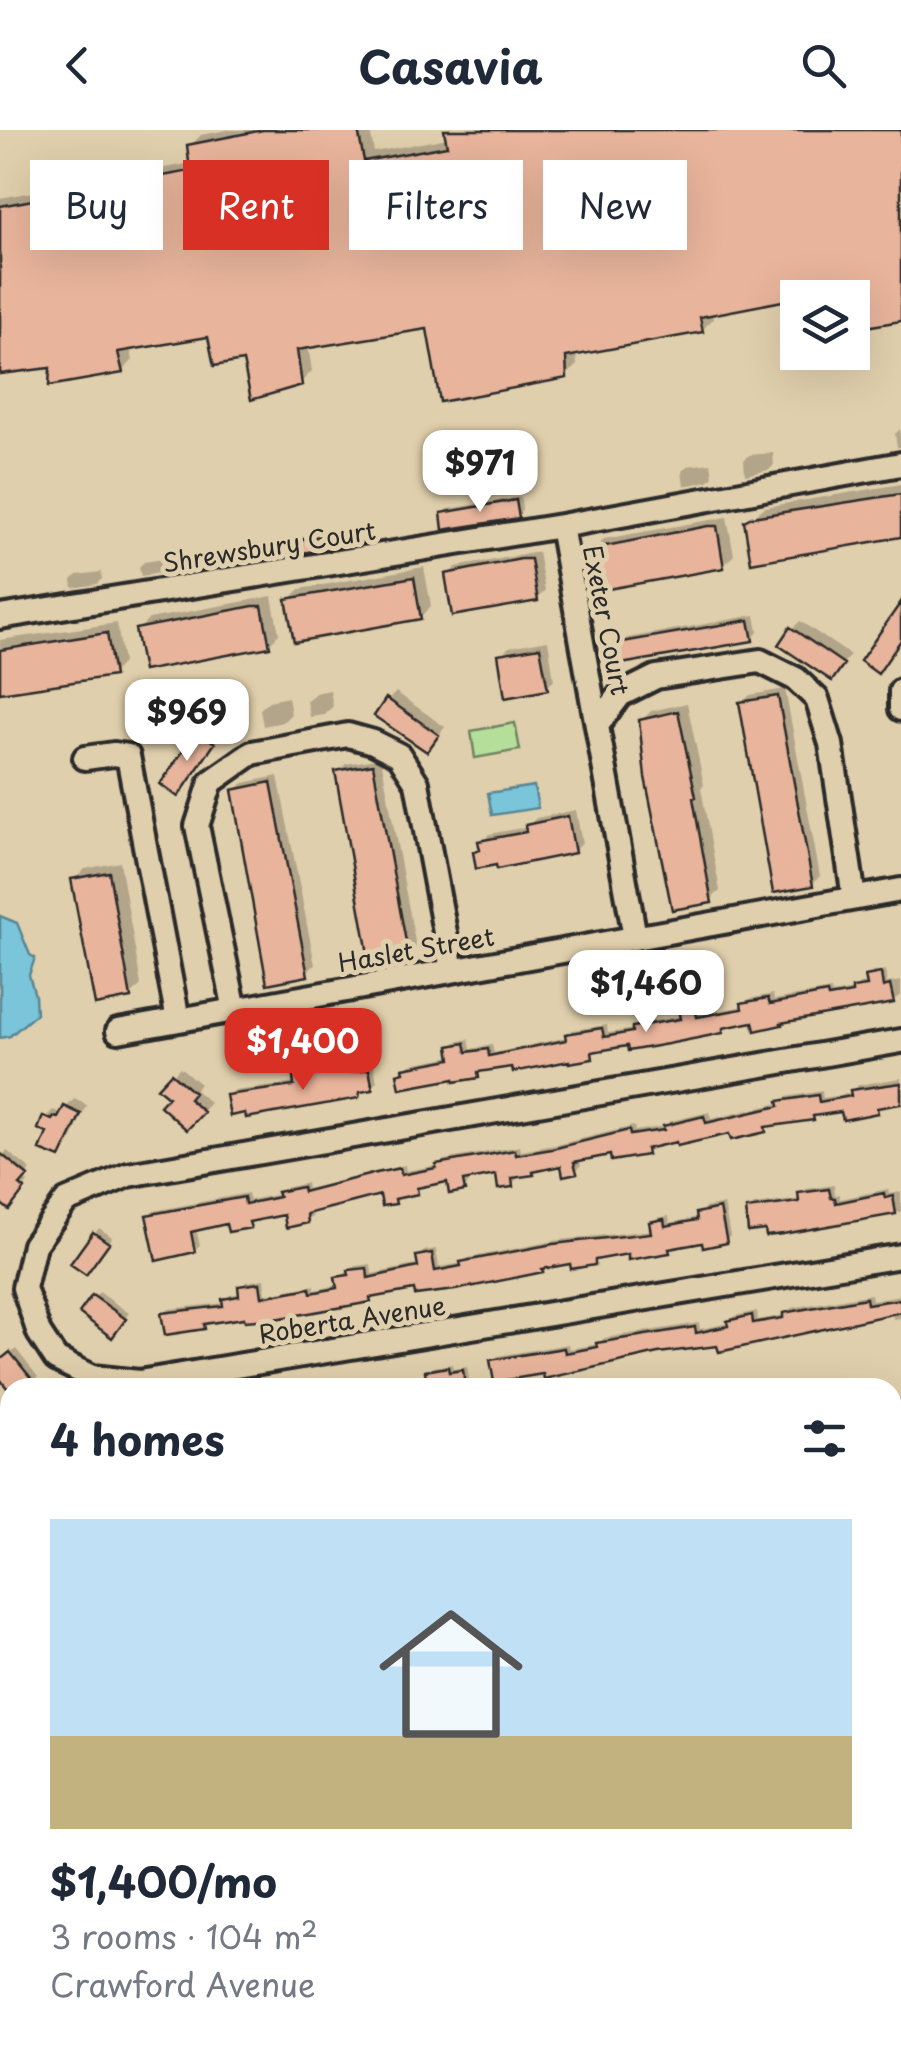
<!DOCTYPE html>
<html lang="en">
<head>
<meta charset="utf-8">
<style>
  :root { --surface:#fff; --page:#f2f2f3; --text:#1f2937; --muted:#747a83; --accent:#d93025 }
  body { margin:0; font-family:"Playpen Sans",sans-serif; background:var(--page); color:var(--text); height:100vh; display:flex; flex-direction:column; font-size:38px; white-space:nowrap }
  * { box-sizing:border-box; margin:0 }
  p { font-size:32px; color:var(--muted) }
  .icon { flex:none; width:55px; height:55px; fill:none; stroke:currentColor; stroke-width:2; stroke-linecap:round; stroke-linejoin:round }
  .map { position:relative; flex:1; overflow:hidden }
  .drawer { position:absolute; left:0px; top:1248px; width:902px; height:672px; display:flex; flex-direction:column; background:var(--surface); border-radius:30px 30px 0 0; box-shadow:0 10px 40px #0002 }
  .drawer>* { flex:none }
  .banner { position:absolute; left:30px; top:30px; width:842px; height:90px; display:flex; gap:20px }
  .controls { position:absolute; left:780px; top:150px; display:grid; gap:20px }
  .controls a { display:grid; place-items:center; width:90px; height:90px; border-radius:0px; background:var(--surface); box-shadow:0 10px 40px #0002; font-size:50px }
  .price { position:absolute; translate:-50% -85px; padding:0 22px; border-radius:20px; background:#fff; color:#222; font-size:32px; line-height:65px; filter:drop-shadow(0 2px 5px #0008) }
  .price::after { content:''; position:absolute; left:50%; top:60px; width:30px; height:22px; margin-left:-15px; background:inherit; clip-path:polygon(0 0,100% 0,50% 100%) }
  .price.current { background:var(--accent); color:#fff }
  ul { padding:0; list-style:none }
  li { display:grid; align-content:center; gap:20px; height:530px; padding:0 50px }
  li span { display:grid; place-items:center; height:310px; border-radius:0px; color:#555 }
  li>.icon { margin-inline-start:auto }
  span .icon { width:180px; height:180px; fill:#fffc; stroke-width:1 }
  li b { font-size:42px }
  h2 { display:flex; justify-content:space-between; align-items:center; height:120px; padding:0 50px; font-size:42px }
  .pill { padding:0 35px; border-radius:0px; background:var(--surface); box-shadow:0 10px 40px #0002; font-size:35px; line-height:90px }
  .pill.current { background:var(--accent); color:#fff }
  header { display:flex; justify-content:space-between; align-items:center; height:130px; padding:0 50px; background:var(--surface); font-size:45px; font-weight:700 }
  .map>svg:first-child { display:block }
  .green { fill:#b5de9a; stroke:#708462; stroke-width:2.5 }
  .water { fill:#7ac5da; stroke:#5a8794; stroke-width:2.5 }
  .shadow { fill:#0003 }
  .building { fill:#e8b49b; stroke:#2b2b2b; stroke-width:2.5 }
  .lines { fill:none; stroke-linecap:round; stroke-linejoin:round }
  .minor-casing { stroke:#2b2b2b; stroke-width:30 }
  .highway-casing { stroke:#2b2b2b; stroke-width:40 }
  .minor { stroke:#e0cfac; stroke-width:22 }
  .highway { stroke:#e0cfac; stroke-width:32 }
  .labels { text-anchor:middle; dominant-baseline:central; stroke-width:10; stroke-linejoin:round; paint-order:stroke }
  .street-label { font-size:25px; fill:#2b2b2b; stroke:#e0cfac }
</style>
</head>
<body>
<header><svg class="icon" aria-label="back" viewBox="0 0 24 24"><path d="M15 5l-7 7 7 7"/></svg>Casavia<svg class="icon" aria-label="search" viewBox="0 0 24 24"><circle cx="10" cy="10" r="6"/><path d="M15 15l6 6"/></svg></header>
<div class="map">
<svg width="901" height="1918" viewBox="0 0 901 1918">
  <rect width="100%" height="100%" fill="#e0cfac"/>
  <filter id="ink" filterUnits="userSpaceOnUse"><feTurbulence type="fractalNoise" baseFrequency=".01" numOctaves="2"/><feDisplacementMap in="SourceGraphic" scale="20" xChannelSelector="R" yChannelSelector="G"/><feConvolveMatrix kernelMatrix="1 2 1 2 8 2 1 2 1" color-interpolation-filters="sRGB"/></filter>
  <g filter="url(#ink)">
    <path class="green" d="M515,593L520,620L475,628L471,601Z
      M0,1342L10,1349V1765L0,1758Z
      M363,1910H583L662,1918H354Z"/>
    <path class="water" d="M534,656L538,678L492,685L488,663Z
      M0,786L17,793L30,825L35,828L29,845L35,866L36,884L10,906L0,908Z"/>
    <path class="shadow" d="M227,0H370L374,22L448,8L447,0H901V188L852,168L820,162L712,183L713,189L702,200L576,222L577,235L566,246L429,196L308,215L312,241L301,252L245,228L210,204L130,218L133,230L122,241L52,235L0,242V68L192,33L190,16L201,5Z
      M900,299L901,317H897L895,304Z
      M773,323L774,335L769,340L745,345L744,330L749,325Z
      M711,333L713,346L708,351L684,356L682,341L687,336Z
      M901,354V404L746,392L765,377Z
      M521,367L522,380L517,385L443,384L448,379Z
      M727,387L734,425L723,436L593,420L604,409Z
      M370,394L372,405L367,410L291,413L296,408Z
      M538,422L545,461L537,469L448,445L456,437Z
      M169,428L170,437L166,442L141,446L139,437L144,432Z
      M424,437L431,476L420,487L289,470L300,459Z
      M101,442L102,449L97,454L73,458L72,450L77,445Z
      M272,466L279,504L268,515L138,500L149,489Z
      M755,485L758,502L752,509L620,514L627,508Z
      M800,491L850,525L832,548L792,499Z
      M117,493L123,533L112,544L0,561V510Z
      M548,510L554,550L546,558L501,525L509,517Z
      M785,559L820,746L812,754L742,573L750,565Z
      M330,560L333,576L325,585L310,587L307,571L315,563Z
      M396,562L445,597L434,611L388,570Z
      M288,567L291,584L283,592L263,596L260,579L269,571Z
      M687,573L704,655L701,658L720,761L710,770L641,591L651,581Z
      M207,595L221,604L185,655L199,603Z
      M381,628L416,817L408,825L338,642L346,634Z
      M278,646L315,835L306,843L235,661L243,653Z
      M576,680L582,713L574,721L498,732L476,722L489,704L527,697L536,688Z
      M120,732L141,855L130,866L74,750L85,739Z
      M885,840L887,853L901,851V865L892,871L755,889L727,896L722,901L597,918L592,927L514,934L483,941L478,946L399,944L411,934L453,926L451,916L456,912L469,909L471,919L492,915L494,923L568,907L572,900L607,895L608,903L634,899L639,893L682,886L681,880L686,875L699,872L701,884L744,876L749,869L773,864L774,870L831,860L832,864L854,860L859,854L869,853L868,847L873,842Z
      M355,931L356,938L374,935L377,952L358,966H228L233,961L296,953L295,948L300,943Z
      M180,937L200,954L195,960L210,973L187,997L171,967L161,958Z
      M901,948V970L882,976L877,981L843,979L818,982L813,988L771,994L765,1000L731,1001L678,1009L651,1018L646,1023L612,1022L579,1028L581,1036L575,1041L563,1033L536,1039L516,1045L517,1049L512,1054L498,1042L468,1048L469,1053L464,1059L449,1049L401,1065L395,1071L382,1062L311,1080L313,1086L307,1091L286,1082L255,1090L249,1095L228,1091L196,1099L200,1115L194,1120L149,1086L154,1081L248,1063L250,1070L280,1064L285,1058L306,1053L307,1059L405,1035L406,1041L439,1035L444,1030L520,1016L521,1021L560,1014L634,996L635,1001L666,996L671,991L709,982L711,989L779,973L786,967L822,961L823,968L853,963L858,955Z
      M74,969L87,975L68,1017L60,1025L45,988L53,980L61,983Z
      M7,1021L31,1040L23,1049L28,1053L8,1076L0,1069V1028Z
      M834,1055L835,1065L840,1064V1069L888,1059L889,1064L901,1062V1082L768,1104L749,1080L754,1075L801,1069L806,1059Z
      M724,1074L730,1106L725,1111L704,1110L674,1115L668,1121L600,1126L594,1133L572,1131L546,1136L542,1140L416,1157L375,1164L370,1169L209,1191L203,1196L164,1184L169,1179L225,1173L230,1165L241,1163V1157L246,1152L264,1149L266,1164L315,1155V1160L339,1155L338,1148L356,1136L371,1134L372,1144L420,1134L419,1126L424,1121L436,1119L439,1137L463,1133L468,1128L559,1110L653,1100L652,1092L657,1088L669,1086L670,1093L699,1087L704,1078Z
      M99,1098L112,1107L91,1137L95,1103Z
      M99,1162L129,1183L117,1200L82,1183Z
      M901,1163V1188L893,1189L892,1181L545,1241L493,1231L498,1226L568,1214L569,1219L599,1214L604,1208L699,1193L700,1199L730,1193L735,1186L757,1181L758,1190L785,1185L791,1178L871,1164L872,1170L900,1165Z
      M16,1219L38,1247L26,1258L0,1245V1232Z
      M452,1234L453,1239L467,1237L470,1255L467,1258H430L428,1242L433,1237Z
      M390,1244L392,1258H311Z
      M901,1269V1356L892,1357V1271Z
      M895,1808L901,1811V1842L892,1838Z"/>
    <path class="building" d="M263,0H358L364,31L447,16L444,0H901V191L866,197V179L852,181V168H798L700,187L703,202L566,227L567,248L440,272L427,199L297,220L302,255L251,270L243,231L214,236L208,207L118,222L123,243L49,256L50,238L0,244V76L190,41L187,15Z
      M901,364V407L751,433L744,391L752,387Z
      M516,370L519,388L443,400L441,383Z
      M708,396H717L724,438L597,461L590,419Z
      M366,398L368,412L290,425L288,412Z
      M521,429H531L538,471L452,486L445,444Z
      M414,447L421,489L294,512L286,469Z
      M901,472V510L878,544L860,531Z
      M253,476H262L270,517L143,541L135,499Z
      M749,490L753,511L621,534L617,513Z
      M790,497L844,534L832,551L778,515Z
      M107,503L114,546L0,563V520Z
      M540,517L548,560L505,568L498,524Z
      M778,566L813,756L773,763L739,572Z
      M386,568L439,605L427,622L374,586Z
      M678,581L696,667L693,668L712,773L672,780L645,647L639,590Z
      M197,601L215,613L178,667L160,654Z
      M373,634L409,828L370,835L335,641Z
      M271,652L308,846L267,854L232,660Z
      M568,686L575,723L497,739L496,735L476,739L473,722L480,720L478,711L526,702L525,695Z
      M109,742L131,868L95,875L71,749Z
      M881,843L883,857L890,855L894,873L781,893L782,895L755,901L753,892L723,898V903L668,914L628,921L627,916L592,922L593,929L569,933V931L513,942L512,937L478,942L479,948L454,952V949L400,959L397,944L404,942L403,938L451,929L449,916L465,913L467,922L488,919L489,926L566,910L565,904L602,898L604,907L632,902V897L680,889L678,879L695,876L697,887L742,879L741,873L768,868L770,874L827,863L828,867L852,863V858L867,856L865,846Z
      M350,934L351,942L369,939L373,960L360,962L359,968L246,988L245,983L230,986L226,965L294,956L293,947Z
      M171,943L194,963L189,969L204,982L187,1000L160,976L168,967L157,958Z
      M901,953V974L877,978L878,983L843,990L841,982L813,986L814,990L765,997L766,1002L731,1010L729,1004L677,1016L676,1012L646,1019L647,1025L611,1031L610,1025L574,1032L577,1043L563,1046L561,1036L533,1042L534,1045L512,1048L513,1057L498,1059L496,1045L463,1051L465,1061L449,1064L447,1052L417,1058L418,1064L395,1069L396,1074L382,1076L380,1065L307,1084L308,1093L286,1098L284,1085L249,1092L251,1098L228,1102L226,1094L191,1102L195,1122L156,1131L146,1085L244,1067L245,1074L279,1067L277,1062L302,1057L303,1062L376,1043L400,1038L401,1045L436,1038V1034L493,1024L515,1020L516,1025L552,1019L629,1000L630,1005L664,1000L663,996L704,986L706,993L779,976L778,971L818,965L819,972L851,966L850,960Z
      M64,976L81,984L60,1028L40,1020L47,1003L38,999L43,986L52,990L54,987L58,988Z
      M0,1023L28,1046L20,1055L25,1059L9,1080L0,1073Z
      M829,1059L831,1068H835L836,1073L884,1063L885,1068L893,1066L896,1084L783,1104L766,1106L765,1100L748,1102L746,1079L799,1072L798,1063Z
      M720,1078L727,1113L703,1118L702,1113L669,1119L670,1123L628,1130V1124L595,1130V1135L571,1139L570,1134L542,1139L543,1142L455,1160L415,1165L414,1160L370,1168L371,1172L281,1188L245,1191L244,1188L204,1194L205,1199L165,1205L161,1183L223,1176L222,1169L239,1166L238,1156L260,1153L262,1167L310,1158L311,1163L337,1158L335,1147L349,1145L348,1140L367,1138L368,1148L418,1137L416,1126L432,1123L435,1141L461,1136L460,1132L553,1114L651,1103L649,1092L664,1089L665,1096L697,1090L696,1083Z
      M93,1102L109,1113L86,1145L70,1134Z
      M92,1165L126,1189L112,1208L79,1183Z
      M866,1168L867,1174L901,1169V1182L719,1222L717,1216L658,1223L544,1249L543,1244L494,1252L490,1230L564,1218L565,1223L597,1217L596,1213L695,1197L696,1203L728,1196L727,1191L752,1185L753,1193L783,1188V1183Z
      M10,1222L39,1258H7L0,1249V1230Z
      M448,1237L449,1242L463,1240L465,1258H428L425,1241Z"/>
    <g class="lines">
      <defs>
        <path id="minor" d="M561,396L635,807
          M0,487L561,396L901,334
          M901,561V579
          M598,594L620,565L656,547L760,531L796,549L817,569L831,614L854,768
          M85,628L114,624L128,626L178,890
          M235,880L197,696L211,652L252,623L348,605L373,612L399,625L417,653L452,840
          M118,901L901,760
          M901,911L128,1045L66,1071L34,1115L24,1158L39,1203L56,1229L92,1247L139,1252L901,1126
          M892,1395L901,1393"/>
        <path id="highway" d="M0,1833L10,1840
          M115,1910L127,1918"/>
      </defs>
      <use href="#minor" class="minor-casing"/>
      <use href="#highway" class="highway-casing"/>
      <use href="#minor" class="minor"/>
      <use href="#highway" class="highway"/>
    </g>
  </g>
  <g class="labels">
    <g class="street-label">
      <text transform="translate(269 416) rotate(-9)">Shrewsbury Court</text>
      <text transform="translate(607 490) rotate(79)">Exeter Court</text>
      <text transform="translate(416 819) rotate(-10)">Haslet Street</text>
      <text transform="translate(352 1189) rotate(-9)">Roberta Avenue</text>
    </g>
  </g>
</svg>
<div class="controls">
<a><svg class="icon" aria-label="layers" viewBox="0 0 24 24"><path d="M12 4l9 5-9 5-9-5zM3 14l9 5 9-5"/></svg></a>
</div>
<b class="price" style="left:480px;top:385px">$971</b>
<b class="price" style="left:187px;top:634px">$969</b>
<b class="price" style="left:646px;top:905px">$1,460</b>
<b class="price current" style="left:303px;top:963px">$1,400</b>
<div class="banner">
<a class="pill">Buy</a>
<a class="pill current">Rent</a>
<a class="pill">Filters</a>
<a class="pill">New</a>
</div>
<section class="drawer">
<h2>4 homes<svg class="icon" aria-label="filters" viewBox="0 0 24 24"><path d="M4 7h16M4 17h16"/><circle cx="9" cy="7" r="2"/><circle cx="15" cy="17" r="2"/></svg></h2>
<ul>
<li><span style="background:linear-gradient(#bfe0f5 70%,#c2b280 0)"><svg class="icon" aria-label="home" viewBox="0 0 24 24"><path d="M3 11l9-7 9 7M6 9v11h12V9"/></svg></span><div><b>$1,400/mo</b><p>3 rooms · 104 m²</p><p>Crawford Avenue</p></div></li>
</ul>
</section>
</div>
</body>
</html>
